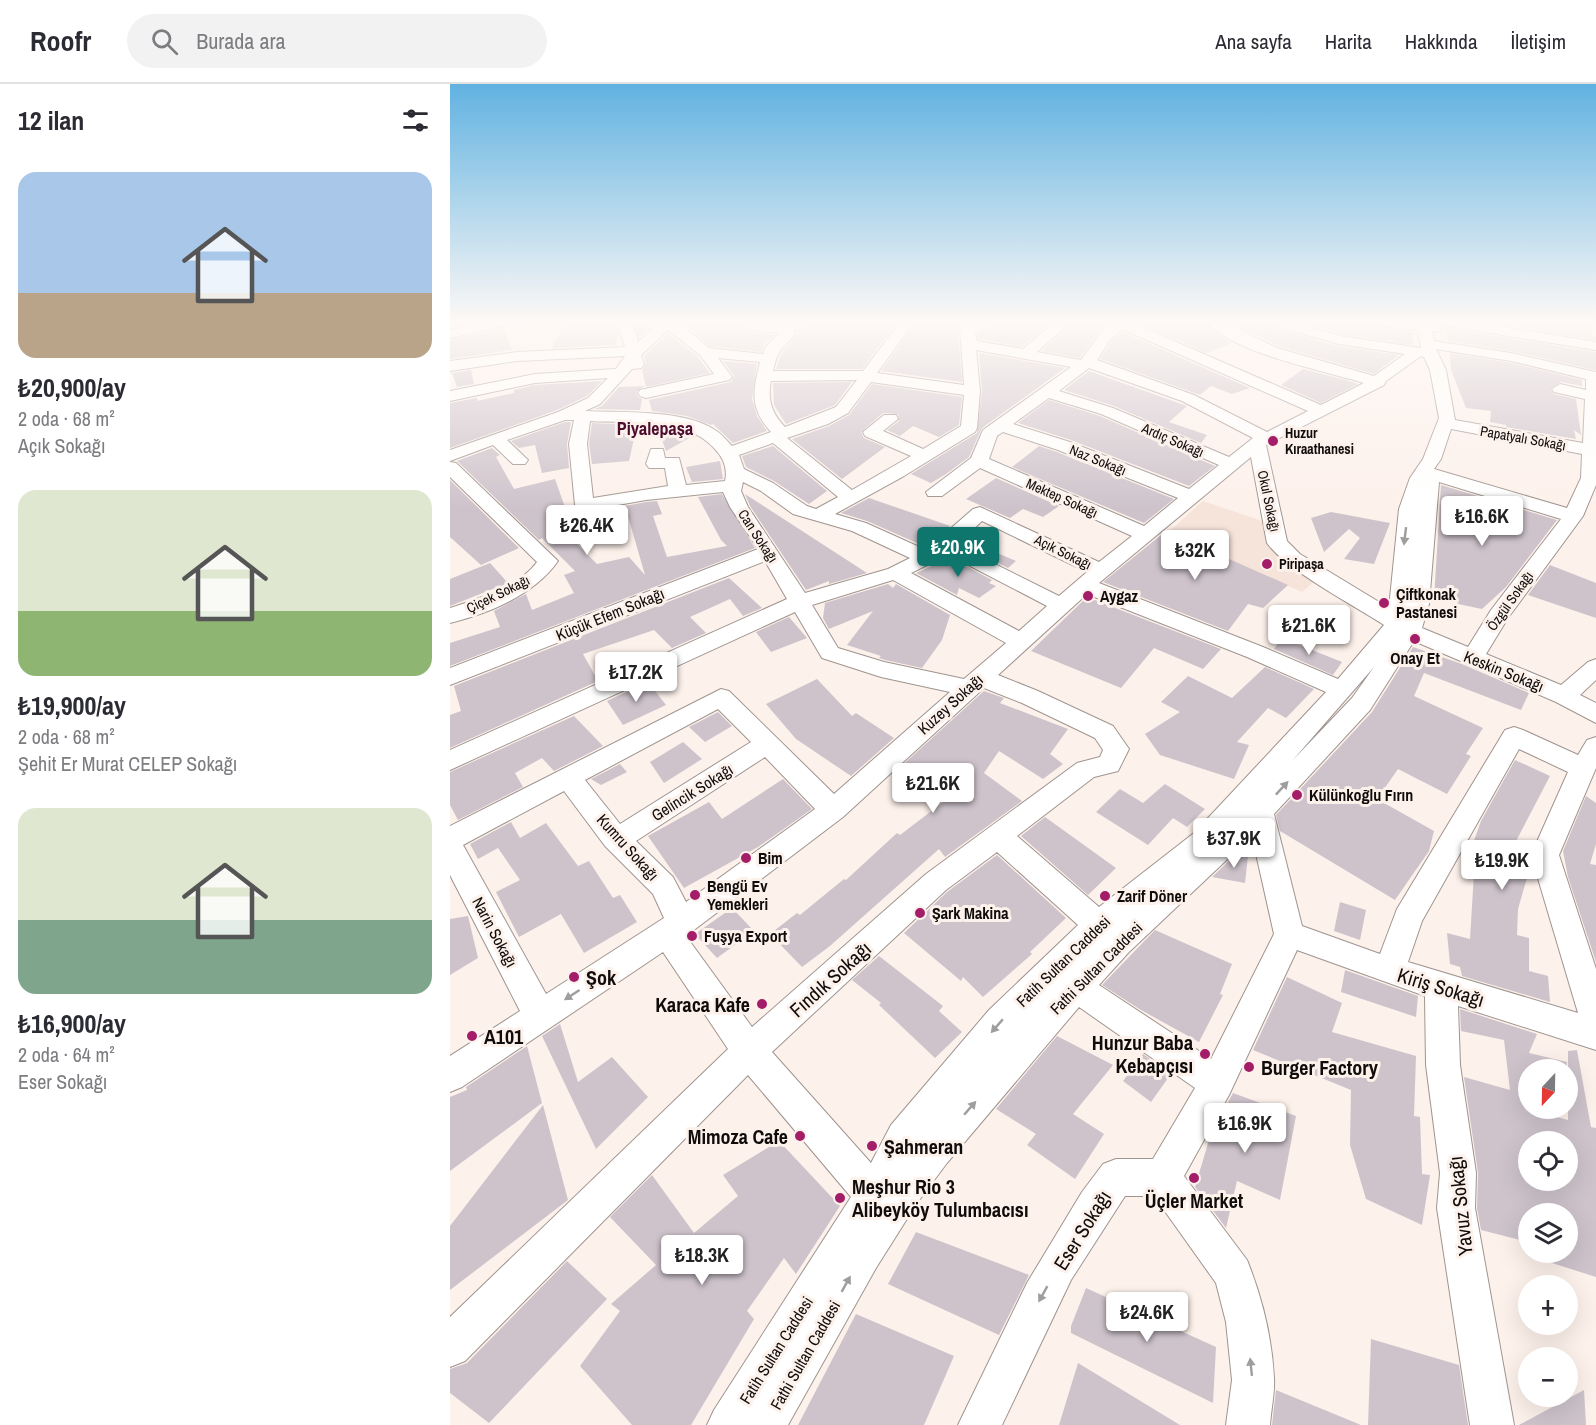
<!DOCTYPE html>
<html lang="tr">
<head>
<meta charset="utf-8">
<style>
  :root { --surface:#fff; --page:#f2f2f3; --text:#2b2b33; --muted:#7c7c81; --line:#e1e1e2; --accent:#0f766e }
  body { margin:0; font-family:"Archivo Narrow",sans-serif; background:var(--page); color:var(--text); height:100vh; display:flex; flex-direction:column; font-size:22px; white-space:nowrap }
  * { box-sizing:border-box; margin:0 }
  p { font-size:20px; color:var(--muted) }
  .icon { flex:none; width:33px; height:33px; fill:none; stroke:currentColor; stroke-width:2; stroke-linecap:round; stroke-linejoin:round }
  .map { position:relative; flex:1; overflow:hidden }
  .panel { display:flex; flex-direction:column; background:var(--surface); width:450px }
  .panel>* { flex:none }
  .needle { width:39px; rotate:202deg }
  .buttons { position:absolute; left:1068px; top:975px; display:grid; gap:12px }
  .buttons a { display:grid; place-items:center; width:60px; height:60px; border-radius:50%; background:var(--surface); box-shadow:0 6px 24px #0002; font-size:30px }
  .price { position:absolute; translate:-50% -51px; padding:0 14px; border-radius:6px; background:#fff; color:#222; font-size:20px; line-height:39px; filter:drop-shadow(0 2px 3px #0008) }
  .price::after { content:''; position:absolute; left:50%; top:36px; width:18px; height:14px; margin-left:-9px; background:inherit; clip-path:polygon(0 0,100% 0,50% 100%) }
  .price.on { background:var(--accent); color:#fff }
  ul { padding:0; list-style:none }
  li { display:grid; align-content:center; gap:12px; height:318px; padding:0 18px }
  li span { display:grid; place-items:center; height:186px; border-radius:18px; color:#555 }
  li>.icon { margin-inline-start:auto }
  span .icon { width:108px; height:108px; fill:#fffc; stroke-width:1 }
  li b { font-size:26px }
  h2 { display:flex; justify-content:space-between; align-items:center; height:72px; padding:0 18px; font-size:26px }
  header { display:flex; align-items:center; gap:36px; box-sizing:border-box; height:84px; padding:0 30px; background:var(--surface); border-bottom:2px solid var(--line) }
  header strong { font-size:28px }
  nav { display:flex; gap:33px; margin-inline-start:auto; font-size:21px }
  .search { width:420px; height:54px; background:var(--page); display:flex; align-items:center; gap:15px; box-sizing:border-box; padding:0 21px; border-radius:33px; color:var(--muted); font-size:22px }
  main { display:flex; flex:1; min-height:0 }
  .map>svg:first-child { display:block }
  .built { fill:#f6e3d9 }
  .building { fill:#cec3cb; fill-rule:evenodd }
  .lines { fill:none; stroke-linecap:round; stroke-linejoin:round }
  .street-casing { stroke:#9f948f; stroke-width:2 }
  .street { fill:#fff; fill-rule:evenodd }
  .oneway { fill:#9f9e9d }
  .poi-dot { fill:#a31d69; stroke:#fdf1eb; stroke-width:2 }
  .labels { text-anchor:middle; dominant-baseline:central; stroke-width:6; stroke-linejoin:round; paint-order:stroke }
  .far-poi-label { font-size:14px; font-weight:bold; fill:#100c0a; stroke:#fdf1eb; text-anchor:start }
  .far-street-label { font-size:14px; fill:#100c0a; stroke:#fdf1eb }
  .poi-label { font-size:16px; font-weight:bold; fill:#100c0a; stroke:#fdf1eb; text-anchor:start }
  .street-label { font-size:16px; fill:#100c0a; stroke:#fdf1eb }
  .far-district-label { font-size:18px; font-weight:bold; fill:#4c0c2f; stroke:#fdf1eb }
  .near-poi-label { font-size:20px; font-weight:bold; fill:#100c0a; stroke:#fdf1eb; text-anchor:start }
  .near-street-label { font-size:20px; fill:#100c0a; stroke:#fdf1eb }
</style>
</head>
<body>
<header>
<strong>Roofr</strong>
<div class="search"><svg class="icon" aria-label="search" viewBox="0 0 24 24"><circle cx="10" cy="10" r="6"/><path d="M15 15l6 6"/></svg>Burada ara</div>
<nav><a>Ana sayfa</a><a>Harita</a><a>Hakkında</a><a>İletişim</a></nav>
</header>
<main>
<section class="panel">
<h2>12 ilan<svg class="icon" aria-label="filters" viewBox="0 0 24 24"><path d="M4 7h16M4 17h16"/><circle cx="9" cy="7" r="2"/><circle cx="15" cy="17" r="2"/></svg></h2>
<ul>
<li><span style="background:linear-gradient(#a9c7e8 65%,#b9a48a 0)"><svg class="icon" aria-label="home" viewBox="0 0 24 24"><path d="M3 11l9-7 9 7M6 9v11h12V9"/></svg></span><div><b>₺20,900/ay</b><p>2 oda · 68 m²</p><p>Açık Sokağı</p></div></li>
<li><span style="background:linear-gradient(#dfe7d0 65%,#8fb573 0)"><svg class="icon" aria-label="home" viewBox="0 0 24 24"><path d="M3 11l9-7 9 7M6 9v11h12V9"/></svg></span><div><b>₺19,900/ay</b><p>2 oda · 68 m²</p><p>Şehit Er Murat CELEP Sokağı</p></div></li>
<li><span style="background:linear-gradient(#dfe7d0 60%,#7fa58c 0)"><svg class="icon" aria-label="home" viewBox="0 0 24 24"><path d="M3 11l9-7 9 7M6 9v11h12V9"/></svg></span><div><b>₺16,900/ay</b><p>2 oda · 64 m²</p><p>Eser Sokağı</p></div></li>
</ul>
</section>
<div class="map">
<svg width="1146" height="1341" viewBox="0 0 1146 1341">
  <rect width="100%" height="100%" fill="#fdf1eb"/>
  <path class="built" d="M753,417L818,439L864,498L852,508L736,456L732,458L715,451Z"/>
  <path class="building" d="M116,237H147L167,247L168,251L165,261L102,264Z
    M180,237H207L189,254Z
    M231,237H282L302,248L325,251L314,260L312,268L260,262Z
    M372,237H448L412,285H326L331,270L347,251V248L369,242Z
    M467,237H500L508,245L512,298L431,287Z
    M553,237H602L572,263L529,255L528,250Z
    M624,237H660L648,249L630,274L592,267Z
    M684,237H753L767,250L782,259L756,269Z
    M778,237H813L816,242L888,262L949,271L924,290L828,262Z
    M848,237H910L919,243L963,248V261L890,250Z
    M1035,237H1146L1141,252L1146,253V256Z
    M53,244L62,266L0,275V256Z
    M997,244L1146,268V286L1061,267L998,257Z
    M672,248L800,304L782,310L761,302L750,311L650,275L662,257Z
    M218,249L248,273L260,289L196,303L192,286L196,280L194,272Z
    M529,269L615,284L532,344L519,373L496,390L481,399L461,390L527,349L532,307Z
    M1000,269L1061,279L1132,296V302L1111,298L1100,305L1104,310L1126,315L1131,351L1124,346L1126,355L1056,343V341L1040,338L1041,327L1016,324L1001,286Z
    M273,277L307,280L302,315L307,332L317,347L283,359L263,340L261,341L237,332L202,327L199,316L281,298L284,292Z
    M853,285L896,296L908,300L871,319L831,301Z
    M21,286L24,300L7,303L2,289Z
    M639,287L737,322L719,338L757,351L751,359L664,322L614,306Z
    M152,297L137,312L107,326L0,364V319L27,314V317L64,309V306L85,301Z
    M402,298L385,321L336,340L324,321L323,299Z
    M422,300L512,313L509,341L489,353L463,342L450,352L437,346L449,337L448,330L433,329L411,348L414,354L435,363L392,395L342,355L379,342L399,331Z
    M195,302L186,308L188,313L192,315L190,326L144,325L152,322L169,303Z
    M599,316L650,332L765,382L739,402L621,356L568,339Z
    M115,338H121L117,360L119,384L92,389L85,361L69,364L61,357Z
    M142,339L187,341L179,377L142,380L139,360Z
    M207,342L222,344L243,352L216,367Z
    M323,362L377,407L359,420L324,397L296,383L292,372Z
    M589,362L607,368L724,415L694,439L562,383Z
    M42,364L50,371L46,373L64,405L105,395L123,446L116,449L147,480L179,473L195,491L175,422L196,418L207,417L212,430L203,432L217,473L277,462L271,456L248,413L272,410L305,464L0,582V559L50,543L44,527L76,510L82,526L124,509L114,491L125,487L92,454L89,456L7,377Z
    M270,377L273,395L242,398L236,383Z
    M546,394L609,422L593,433L573,425L560,434L516,415Z
    M0,396L69,464L31,481L0,453Z
    M991,401L1107,436L1056,503L1032,525L984,515Z
    M295,410L417,489L379,500V497L356,506L300,422Z
    M419,414L480,435L500,442L476,463L417,437L391,429Z
    M881,428L940,439L924,480L894,475L910,454L899,445L874,468L861,434Z
    M716,447L838,501L813,524L798,520L778,547L653,498Z
    M522,449L534,454L526,460L566,477L558,484L511,460Z
    M501,474L542,496L539,499L546,502L529,514L509,504L507,511L466,489Z
    M40,479L58,499L0,522V495Z
    M1100,481L1146,499V534L1078,511Z
    M279,494L312,524L293,532L280,515L240,533L256,549L222,564L204,546L133,570L148,597L0,664V631L11,627L4,602Z
    M438,500L443,504L446,500L500,531L492,556L472,584L435,576L429,574L431,572L397,561L423,527L379,545L373,534L375,519Z
    M637,513L771,565L753,585L704,564L671,604L581,567Z
    M339,533L357,554L321,568L306,548Z
    M832,554L892,578L883,591L824,565Z
    M963,563L1012,580L1079,609L1071,626L974,589L964,612L1033,644L1016,670L1021,672L997,710L948,685L927,715L984,747L979,767L945,816L830,747L826,731L922,628Z
    M815,583L864,605L836,634L818,624L787,658L799,661L784,695L710,671L695,650L730,628L711,618L738,592L782,614Z
    M367,595L402,632L406,629L444,654L401,692L346,655L316,620Z
    M198,598L216,621L173,641L157,617Z
    M534,607L554,614L550,619L618,645L600,670L613,680L593,695L549,667L534,689L572,717L495,773L489,765L380,862L352,883L320,850L347,829L350,831L394,795L396,796L447,749L450,751L496,716L448,685Z
    M268,628L282,642L255,658L239,643Z
    M124,632L153,662L104,687L92,674L65,689L73,703L8,736L0,721V688Z
    M233,658L252,675L214,699L200,678Z
    M1065,676L1100,692L1064,761L1080,767L1081,780L1068,825L1067,851L1079,854V887L1098,892L1100,918L1012,892L1010,883L1000,880L997,849L1020,855L1024,789L1014,785L1031,737Z
    M170,680L177,688L151,701L141,695Z
    M333,695L362,725L308,763L234,804L198,752L259,718L272,735Z
    M715,700L755,725L737,743L723,734L698,761L646,728L670,705L693,719Z
    M1136,712L1146,719V760L1140,780L1146,781V878L1118,793L1113,767Z
    M595,733L666,784L638,811L571,752Z
    M61,738L70,754L96,739L128,782L139,777L163,814L170,811L187,838L134,869L111,830L69,853L46,808L70,796L48,764L28,775L20,760Z
    M787,769L798,772L795,799L762,793Z
    M547,771L616,834L580,868L582,870L533,913L513,893L511,897L454,849L497,808Z
    M890,818L916,826L910,856L884,847Z
    M282,824L304,847L267,874L245,850Z
    M18,832L28,874L0,891V835Z
    M705,846L782,880L770,910L773,911L749,958L691,926L652,901Z
    M429,872L493,922L489,927L512,948L485,974L429,921L431,919L402,896Z
    M895,886L968,912L966,933L891,908Z
    M837,893L892,919L882,948L966,972L964,1032L970,1033L972,1090L980,1091L972,1141L916,1115L900,1061L901,1006L803,966Z
    M1010,925L1087,950L1079,969L1117,978L1116,986H1078V1025L1118,1036V967L1127,966L1141,1043L1146,1044V1193L1080,1172L1081,1168H1118V1130H1078V1158L1031,1146L1027,1124L1028,1089L1014,993L1060,1006L1054,956L1011,947ZM1078,1058H1118V1096H1078Z
    M110,940L128,998L162,973L198,1013L146,1065L92,952Z
    M607,952L663,981L623,1030L654,1050L625,1095L577,1061L586,1050L546,1025Z
    M77,962L92,1019L0,1087V1013L17,1006L16,1003Z
    M693,970L721,990L701,1018L673,997Z
    M783,1009L846,1032L830,1116L787,1097L776,1144L745,1103L762,1046L767,1048L772,1029Z
    M93,1021L118,1116L0,1206V1142Z
    M329,1057L390,1122L346,1190L334,1174L297,1227L304,1235L241,1341H182L130,1282L170,1227L161,1220L206,1181L160,1133L202,1091L244,1149L288,1112L273,1091Z
    M466,1148L579,1191L549,1251L438,1200Z
    M117,1177L157,1215L39,1339L0,1309V1285L17,1279Z
    M636,1204L766,1263L763,1319L621,1249V1242Z
    M406,1230L504,1272L474,1341H348Z
    M921,1255L1009,1281L1018,1341H918Z
    M628,1279L730,1341H609Z
    M826,1306L911,1341H822Z
    M1134,1306L1136,1341H1069Z"/>
  <g class="lines">
    <defs>
      <path id="street" d="M36,237H63L61,240L0,254V246Z
        M149,237L179,239L186,249L188,258L211,237H227L259,264L313,270L316,262L330,249L303,246L284,237L327,240L370,237L368,240L343,247L345,250C330,269 329,262 323,287H413L451,237H465L427,289L514,301L510,244L502,237H519L523,240L530,237H551L525,249L527,257L573,265L606,237H622L587,268L631,276L650,250L664,237H678L871,321L914,299C872,286 785,270 755,237H772L827,264L924,292L955,270L889,260L817,240L815,237H839L890,252L971,264L968,246L919,241L912,237H980L992,244L990,247L982,248L984,257L1061,269L1146,288V401L1133,432L1058,534L1036,570L1111,601L1138,578L1146,575V596L1130,611L1146,619V639L1106,618L964,557L920,626L824,730L852,842L930,870L947,825L1055,646L1064,643L1073,646L1128,671L1137,656L1146,653V684L1109,771L1146,885V966L1008,922L1010,981L1026,1089L1025,1124L1064,1341H1020L987,1124L990,1089L976,981L975,912L847,866L779,1011L734,1092L797,1176C812,1213 822,1254 824,1294C825,1309 821,1326 820,1341H776L782,1296L776,1238L766,1199L704,1112H675L621,1196L552,1341H508L577,1199L632,1108L653,1080L666,1075H703L745,1004L629,923L497,1079L467,1119L426,1184L338,1341H257L264,1326L401,1113L298,991L15,1277L0,1283V1233L278,965L213,868L12,1003L0,1008V972L70,927L0,791V742L271,605L279,607L384,710L500,608L431,593L372,574L345,528L0,686V666L337,515L315,477L0,601V584L308,465L280,423L273,408L196,416L134,427L127,425L125,421L119,360L124,336H115L57,356L78,376L75,380H63L43,361L0,377V366L108,328L138,314L158,294L85,299L0,317V307L85,290L166,285L175,272L67,277L0,287V277L67,268L175,263L169,245ZM672,245L858,327L817,348L744,311L647,276L660,256ZM218,246L250,271L264,290L190,306L188,309L190,312L196,314L279,296L282,293L268,274L310,278C303,307 299,324 321,348L282,362C277,357 272,350 265,346C233,325 173,329 135,327L150,320L182,285L191,284L194,281L191,271ZM986,265L1061,277L1136,295V306L1110,300L1102,305L1104,308L1135,315L1133,359L1005,336L996,286ZM526,266L621,283L533,346L521,374L476,408L478,412H492L530,384L682,452L649,478L530,423L523,425L476,466L416,439L385,430L454,392L525,348L527,344L530,307ZM971,272L974,273L980,286L989,334L973,375L960,394L949,425L939,524L850,470L837,457L816,361L934,301L936,297ZM639,284L732,317L803,354L779,373L663,324L609,307ZM407,296L386,323L335,343C322,330 317,315 321,297ZM421,298L514,311L511,342L473,365L433,347L448,335L446,331H434L413,348L415,352L461,372L402,406L337,354L378,340L398,329ZM599,314L651,330L769,381L739,405L620,358L563,340ZM140,337C180,340 235,332 264,364C273,373 278,384 275,397L236,401L229,374H215L213,365H201L196,380L199,384H215L218,402L143,414L137,360ZM1001,345L1132,370L1131,394L1117,424L984,385L991,375ZM553,348L608,366L728,414L694,442L539,375L547,352ZM323,359L388,413L366,425L357,422L323,399L294,385L289,371ZM801,373L817,459C836,486 905,522 934,541L888,595L813,563L649,499ZM293,398L311,407L343,430L402,447L460,474L438,485L355,509L298,423L291,407ZM989,398L1111,435L1041,526L1018,563L972,544L979,520ZM532,437L637,488L609,512L507,461ZM501,472L597,522L569,547L461,489C474,483 487,475 501,472ZM443,496L556,559L514,595L434,578L388,564L362,521ZM637,510L797,573L876,608L744,749L649,823L567,752L644,693L668,687L679,665L663,642L588,607L548,591ZM924,583L902,614L842,677ZM534,604L572,619L645,654L653,666L650,673L627,679L476,790L302,943L236,852L393,733ZM268,625L301,658L170,740L135,696ZM1069,665L1118,688L1081,771L1128,929L958,878L972,837ZM315,673L365,725L236,818L223,793L186,757ZM114,707L155,762L203,810L214,834L96,910L13,761ZM802,752L824,850L761,975L649,901L679,868ZM547,768L628,841L539,926L441,1041L421,1079L322,968L496,806Z
        M984,237H1019L1146,258V266L991,241Z
        M0,378L6,379L108,477C84,511 40,529 0,539V524C29,514 68,504 87,478L0,393Z"/>
    </defs>
    <use href="#street" class="street-casing"/>
    <use href="#street" class="street"/>
  </g>
  <defs><path id="oneway-solid" d="M-6-.8H1V-3.2L6.5 0L1 3.2V.8H-6Z" transform="scale(1.5)"/></defs>
  <g class="oneway">
    <use href="#oneway-solid" transform="translate(955 452) rotate(97)"/>
    <use href="#oneway-solid" transform="translate(832 704) rotate(-47)"/>
    <use href="#oneway-solid" transform="translate(122 911) rotate(147)"/>
    <use href="#oneway-solid" transform="translate(547 942) rotate(131)"/>
    <use href="#oneway-solid" transform="translate(520 1024) rotate(-49)"/>
    <use href="#oneway-solid" transform="translate(396 1200) rotate(-61)"/>
    <use href="#oneway-solid" transform="translate(593 1210) rotate(119)"/>
    <use href="#oneway-solid" transform="translate(801 1283) rotate(-96)"/>
  </g>
  <linearGradient id="sky" x2="0" y2="1"><stop stop-color="#61b2e1"/><stop offset="0.56" stop-color="#fef9f6"/><stop offset="1" stop-color="#fef9f6" stop-opacity="0"/></linearGradient>
  <rect width="1146" height="425" fill="url(#sky)"/>
  <g class="poi-dot">
    <circle cx="823" cy="357" r="6"/>
    <circle cx="817" cy="480" r="6"/>
    <circle cx="638" cy="512" r="6"/>
    <circle cx="934" cy="519" r="6"/>
    <circle cx="965" cy="555" r="6"/>
    <circle cx="847" cy="711" r="6"/>
    <circle cx="296" cy="774" r="6"/>
    <circle cx="245" cy="811" r="6"/>
    <circle cx="655" cy="812" r="6"/>
    <circle cx="470" cy="829" r="6"/>
    <circle cx="242" cy="852" r="6"/>
    <circle cx="124" cy="893" r="6"/>
    <circle cx="312" cy="920" r="6"/>
    <circle cx="22" cy="952" r="6"/>
    <circle cx="755" cy="970" r="6"/>
    <circle cx="799" cy="983" r="6"/>
    <circle cx="350" cy="1052" r="6"/>
    <circle cx="422" cy="1062" r="6"/>
    <circle cx="744" cy="1094" r="6"/>
    <circle cx="390" cy="1114" r="6"/>
  </g>
  <g class="labels">
    <g class="far-poi-label">
      <text x="835" y="349">Huzur<tspan x="835" dy="16">Kıraathanesi</tspan></text>
      <text x="829" y="480">Piripaşa</text>
    </g>
    <g class="far-street-label">
      <text transform="translate(1073 354) rotate(10)">Papatyalı Sokağı</text>
      <text transform="translate(723 356) rotate(23)">Ardıç Sokağı</text>
      <text transform="translate(648 376) rotate(22)">Naz Sokağı</text>
      <text transform="translate(612 414) rotate(24)">Mektep Sokağı</text>
      <text transform="translate(819 417) rotate(78)">Okul Sokağı</text>
      <text transform="translate(308 452) rotate(57)">Can Sokağı</text>
      <text transform="translate(613 468) rotate(26)">Açık Sokağı</text>
      <text transform="translate(48 510) rotate(-26)">Çiçek Sokağı</text>
      <text transform="translate(1060 517) rotate(-55)">Özgül Sokağı</text>
    </g>
    <g class="poi-label">
      <text x="946" y="510">Çiftkonak<tspan x="946" dy="18">Pastanesi</tspan></text>
      <text x="650" y="512">Aygaz</text>
      <text x="965" y="574" text-anchor="middle">Onay Et</text>
      <text x="859" y="711">Külünkoğlu Fırın</text>
      <text x="308" y="774">Bim</text>
      <text x="257" y="802">Bengü Ev<tspan x="257" dy="18">Yemekleri</tspan></text>
      <text x="667" y="812">Zarif Döner</text>
      <text x="482" y="829">Şark Makina</text>
      <text x="254" y="852">Fuşya Export</text>
    </g>
    <g class="street-label">
      <text transform="translate(160 530) rotate(-22)">Küçük Efem Sokağı</text>
      <text transform="translate(1054 587) rotate(22)">Keskin Sokağı</text>
      <text transform="translate(500 620) rotate(-42)">Kuzey Sokağı</text>
      <text transform="translate(242 708) rotate(-32)">Gelincik Sokağı</text>
      <text transform="translate(178 763) rotate(48)">Kumru Sokağı</text>
      <text transform="translate(45 848) rotate(62)">Narin Sokağı</text>
      <text transform="translate(613 877) rotate(-44)">Fatih Sultan Caddesi</text>
      <text transform="translate(646 884) rotate(-45)">Fathi Sultan Caddesi</text>
      <text transform="translate(326 1266) rotate(-58)">Fatih Sultan Caddesi</text>
      <text transform="translate(355 1271) rotate(-60)">Fathi Sultan Caddesi</text>
    </g>
    <g class="far-district-label">
      <text x="205" y="344">Piyalepaşa</text>
    </g>
    <g class="near-poi-label">
      <text x="136" y="893">Şok</text>
      <text x="300" y="920" text-anchor="end">Karaca Kafe</text>
      <text x="34" y="952">A101</text>
      <text x="743" y="958" text-anchor="end">Hunzur Baba<tspan x="743" dy="23">Kebapçısı</tspan></text>
      <text x="811" y="983">Burger Factory</text>
      <text x="338" y="1052" text-anchor="end">Mimoza Cafe</text>
      <text x="434" y="1062">Şahmeran</text>
      <text x="402" y="1102">Meşhur Rio 3<tspan x="402" dy="23">Alibeyköy Tulumbacısı</tspan></text>
      <text x="744" y="1116" text-anchor="middle">Üçler Market</text>
    </g>
    <g class="near-street-label">
      <text transform="translate(380 895) rotate(-42)">Fındık Sokağı</text>
      <text transform="translate(991 903) rotate(17)">Kiriş Sokağı</text>
      <text transform="translate(1010 1122) rotate(-96)">Yavuz Sokağı</text>
      <text transform="translate(632 1146) rotate(-58)">Eser Sokağı</text>
    </g>
  </g>
</svg>
<div class="buttons">
<a><svg class="needle" viewBox="-14 -14 28 28"><path d="M0-13l5 13h-10z" fill="#e53935"/><path d="M0 13l5-13h-10z" fill="#7c7c81"/></svg></a>
<a><svg class="icon" aria-label="locate" viewBox="0 0 24 24"><circle cx="12" cy="12" r="6"/><path d="M12 2v4M12 18v4M2 12h4M18 12h4"/></svg></a>
<a><svg class="icon" aria-label="layers" viewBox="0 0 24 24"><path d="M12 4l9 5-9 5-9-5zM3 14l9 5 9-5"/></svg></a>
<a>+</a>
<a>−</a>
</div>
<b class="price" style="left:1032px;top:463px">₺16.6K</b>
<b class="price" style="left:137px;top:472px">₺26.4K</b>
<b class="price on" style="left:508px;top:494px">₺20.9K</b>
<b class="price" style="left:745px;top:497px">₺32K</b>
<b class="price" style="left:859px;top:572px">₺21.6K</b>
<b class="price" style="left:186px;top:619px">₺17.2K</b>
<b class="price" style="left:483px;top:730px">₺21.6K</b>
<b class="price" style="left:784px;top:785px">₺37.9K</b>
<b class="price" style="left:1052px;top:807px">₺19.9K</b>
<b class="price" style="left:795px;top:1070px">₺16.9K</b>
<b class="price" style="left:252px;top:1202px">₺18.3K</b>
<b class="price" style="left:697px;top:1259px">₺24.6K</b>
</div>
</main>
</body>
</html>
